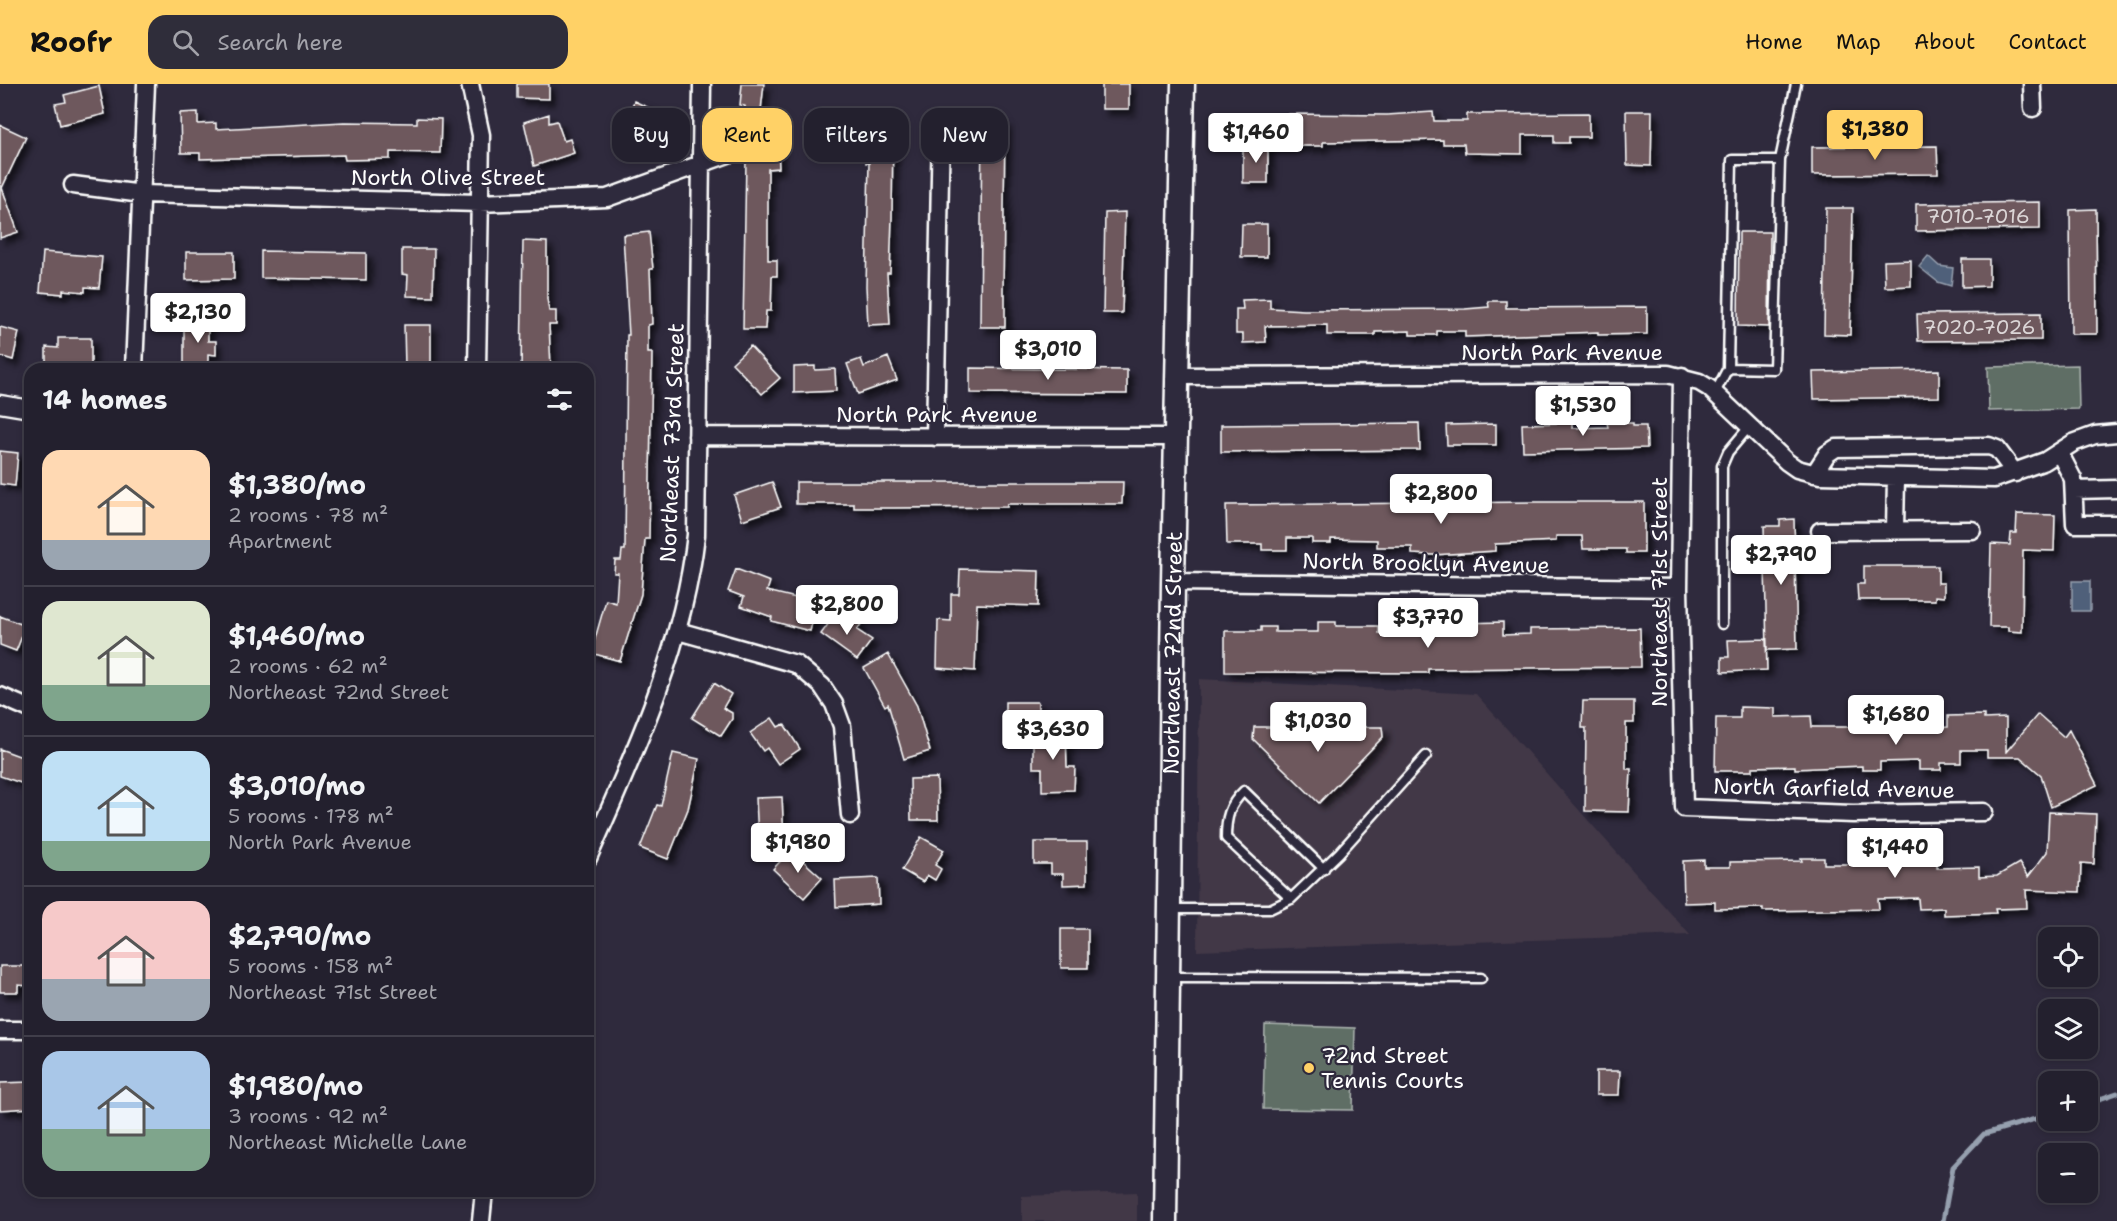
<!DOCTYPE html>
<html lang="en">
<head>
<meta charset="utf-8">
<style>
  :root { --surface:#23202e; --page:#2f2d3a; --text:#f1f3f6; --muted:#a3a3aa; --line:#403e4a; --accent:#ffd166 }
  body { margin:0; font-family:"Shantell Sans",sans-serif; background:var(--page); color:var(--text); height:100vh; display:flex; flex-direction:column; font-size:22px; white-space:nowrap }
  * { box-sizing:border-box; margin:0 }
  p { font-size:20px; color:var(--muted) }
  .icon { flex:none; width:33px; height:33px; fill:none; stroke:currentColor; stroke-width:2; stroke-linecap:round; stroke-linejoin:round }
  .map { position:relative; flex:1; overflow:hidden }
  .panel { position:absolute; left:24px; top:279px; width:570px; height:834px; display:flex; flex-direction:column; background:var(--surface); border-radius:18px; box-shadow:0 3px 9px #0003,0 0 0 2px var(--line) }
  .panel>* { flex:none }
  .top-card { position:absolute; left:612px; top:24px; width:570px; height:54px; display:flex; gap:12px }
  .buttons { position:absolute; left:2038px; top:843px; display:grid; gap:12px }
  .buttons a { display:grid; place-items:center; width:60px; height:60px; border-radius:12px; background:var(--surface); box-shadow:0 3px 9px #0003,0 0 0 2px var(--line); font-size:30px }
  .price { position:absolute; translate:-50% -51px; padding:0 14px; border-radius:6px; background:#fff; color:#222; font-size:20px; line-height:39px; filter:drop-shadow(0 2px 3px #0008) }
  .price::after { content:''; position:absolute; left:50%; top:36px; width:18px; height:14px; margin-left:-9px; background:inherit; clip-path:polygon(0 0,100% 0,50% 100%) }
  .price.active { background:var(--accent); color:#111 }
  ul { padding:0; list-style:none }
  li { display:flex; align-items:center; gap:18px; height:150px; padding:0 18px }
  li+li { border-top:2px solid var(--line) }
  li span { display:grid; place-items:center; flex:none; width:168px; height:120px; border-radius:18px; color:#555 }
  li>.icon { margin-inline-start:auto }
  span .icon { width:72px; height:72px; fill:#fffc; stroke-width:1 }
  li b { font-size:26px }
  h2 { display:flex; justify-content:space-between; align-items:center; height:72px; padding:0 18px; font-size:26px }
  .chip { padding:0 21px; border-radius:18px; background:var(--surface); box-shadow:0 3px 9px #0003,0 0 0 2px var(--line); font-size:21px; line-height:54px }
  .chip.active { background:var(--accent); color:#111 }
  header { display:flex; align-items:center; gap:36px; box-sizing:border-box; height:84px; padding:0 30px; background:var(--accent); color:#111 }
  header strong { font-size:28px }
  nav { display:flex; gap:33px; margin-inline-start:auto; font-size:21px }
  .search { width:420px; height:54px; background:var(--page); display:flex; align-items:center; gap:15px; box-sizing:border-box; padding:0 21px; border-radius:18px; color:var(--muted); font-size:22px }
  .map>svg:first-child { display:block }
  .built { fill:#423847 }
  .green { fill:#5e6e65; stroke:#aeb6b2; stroke-width:1.5 }
  .water { fill:#50607a; stroke:#96a0af; stroke-width:1.5 }
  .lines { fill:none; stroke-linecap:round; stroke-linejoin:round }
  .stream { stroke:#96a0af; stroke-width:5 }
  .building { fill:#6e585d; stroke:#fff; stroke-width:1.5; filter:url(#shadow) }
  .service-casing { stroke:#fff; stroke-width:13 }
  .minor-casing { stroke:#fff; stroke-width:21 }
  .secondary-casing { stroke:#fff; stroke-width:27 }
  .service { stroke:#2f2a3d; stroke-width:8 }
  .minor { stroke:#2f2a3d; stroke-width:16 }
  .secondary { stroke:#2f2a3d; stroke-width:22 }
  .poi-dot { fill:#ffd166; stroke:#2f2a3d; stroke-width:2 }
  .labels { text-anchor:middle; dominant-baseline:central; stroke-width:4.5; stroke-linejoin:round; paint-order:stroke }
  .number-label { font-size:20px; fill:#dbd5d6 }
  .street-label { font-size:22px; fill:#fff; stroke:#2f2a3d }
  .poi-label { font-size:22px; fill:#fff; stroke:#2f2a3d; text-anchor:start }
</style>
</head>
<body>
<header>
<strong>Roofr</strong>
<div class="search"><svg class="icon" aria-label="search" viewBox="0 0 24 24"><circle cx="10" cy="10" r="6"/><path d="M15 15l6 6"/></svg>Search here</div>
<nav><a>Home</a><a>Map</a><a>About</a><a>Contact</a></nav>
</header>
<div class="map">
<svg width="2117" height="1137" viewBox="0 0 2117 1137">
  <defs>
    <filter id="shadow"><feDropShadow dx="5.5" dy="5.5" stdDeviation="3" flood-color="#0009"/></filter>
  </defs>
  <rect width="100%" height="100%" fill="#2f2a3d"/>
  <filter id="ink" filterUnits="userSpaceOnUse"><feTurbulence type="fractalNoise" baseFrequency=".0167" numOctaves="2"/><feDisplacementMap in="SourceGraphic" scale="12" xChannelSelector="R" yChannelSelector="G"/><feConvolveMatrix kernelMatrix="1 2 1 2 8 2 1 2 1" color-interpolation-filters="sRGB"/></filter>
  <g filter="url(#ink)">
    <path class="built" d="M1199,595L1476,610L1690,851L1197,867Z
      M1137,1108V1137H1022V1112Z"/>
    <path class="green" d="M2078,281L2079,325L1989,327L1988,283Z
      M1265,941L1355,944L1353,1026L1263,1025Z"/>
    <path class="water" d="M1928,172L1939,182L1953,184L1951,202L1938,198L1919,183Z
      M2072,497H2090V527H2072Z"/>
    <g class="lines">
      <path class="stream" d="M2088,1019L2117,1009
        M1943,1137L1953,1083L1984,1050L2049,1031"/>
    </g>
    <path class="building" d="M517,0H549V15L517,14Z
      M742,0H764L759,43L767,42L768,63H778L779,84L768,85V176H777V192H772L771,227H766L765,245H743L746,75L755,65L752,56L746,54L745,22L740,21Z
      M1102,0H1129V25H1102Z
      M99,2L105,30L60,41L55,20L66,18L64,11Z
      M634,17L658,28L640,66L620,56Z
      M1626,27H1652L1651,82L1627,81Z
      M198,28V40L216,39V45L344,38L417,39V34L441,35L440,69L390,68V75L345,76L344,71L200,75V69H181L180,29Z
      M1433,28L1434,37H1467V30L1589,29V53H1569V59H1554V51H1522V70L1465,69L1464,60H1443V56L1323,58V62H1258V49H1289V30L1387,31Z
      M549,30V39L557,37L564,57L570,55L574,69L534,82L524,38Z
      M982,39H1005L1003,210H1005V243H980Z
      M0,41L26,53L2,104L18,148L0,154Z
      M870,41H893L892,134L890,189H887L890,240L868,241L866,202L869,79H866Z
      M1243,62H1268V99H1243Z
      M1937,62L1938,90L1812,91V63Z
      M2040,118V145L1916,147V120Z
      M1826,124H1853L1850,251L1824,250Z
      M2096,125L2097,250H2071L2070,126Z
      M1125,128L1122,229H1103L1105,129Z
      M1242,140H1267V173H1241Z
      M649,148L653,185H650L652,240L648,241V269H652L649,455H645L641,510L620,577L591,569L606,516L616,519L618,489H614L615,476H621L622,466H625L627,251H629L623,151Z
      M1739,148H1770L1769,243L1738,242Z
      M523,157L547,158V215L549,227H556V241H549L551,284L521,285Z
      M402,165H434L433,213L407,212L408,191L402,190Z
      M261,167L366,169V196L261,194Z
      M43,168L102,173L99,204L85,203V208L63,206V210L40,208Z
      M186,168H234V195L186,196Z
      M1962,175H1989V202L1962,203Z
      M1911,176V202L1885,203L1884,177Z
      M1270,215V224L1304,226L1465,225L1489,223L1488,217H1506V224L1647,223V250L1598,251V248L1465,253V247H1437V251H1410V247L1375,248V251H1327V241L1265,242L1266,258L1243,259V250H1236V225H1243L1242,216Z
      M2041,229V256L1918,257L1917,230Z
      M184,239H208V257H216V271L208,270V280H184Z
      M404,241H431V283H405Z
      M0,243L19,248L13,276L0,272Z
      M58,254H91V285H46V263L58,264Z
      M750,262L780,294L762,310L732,279Z
      M888,273L897,296L858,310L847,280L861,275L864,283Z
      M815,282V286L835,285L836,307L794,309V283Z
      M970,284L1127,286V310L970,309Z
      M1939,286V313L1814,315L1813,288Z
      M1419,339L1420,366L1221,368V341Z
      M1572,339V344L1608,343L1607,339H1633V342H1646L1647,364L1523,367L1522,340Z
      M1496,340V361H1447L1446,341Z
      M0,367L18,369L15,402L0,400Z
      M772,398L781,423L742,436L734,411Z
      M796,398H1123L1122,420H1007V423L894,424H854V420H796Z
      M1536,418H1644V469H1626V465H1583L1582,452H1556V457L1495,460V467L1433,471L1412,470V463H1377V456L1331,455V459H1312V454H1287V466H1262V460H1227L1226,421Z
      M2017,430L2055,431L2054,467L2023,466L2022,548L2008,547V543H1989L1991,460L2010,461L2011,449H2016Z
      M1794,435L1797,565L1767,566L1764,442H1780V436Z
      M1864,482H1938V499H1944V513L1935,512V516H1858L1857,500H1864Z
      M736,485L770,498L767,507L817,519L810,547L771,537L772,533L741,522L744,513L728,507Z
      M960,485L1039,487L1038,522L977,520L975,587L937,584L938,536L951,537V510H959Z
      M836,529L846,536L849,532L861,540L857,546L872,556L857,576L821,550Z
      M0,532L26,542L16,567L0,561Z
      M1460,534L1461,539L1503,538V551L1530,550V545L1640,544L1641,583L1428,585V589L1225,588V547H1261V543H1275V548H1318V538H1336V542H1379V549H1407V547H1441L1440,535Z
      M1766,555L1767,586L1722,588V573H1729L1728,556Z
      M888,570L917,622L930,667L904,675L888,620L885,622L864,584Z
      M714,599L731,610L723,624L732,629V635L721,652L692,634Z
      M1583,617H1634V639H1626V685H1631L1629,728L1585,727L1586,644H1582Z
      M1005,618H1038V646H1005Z
      M1740,623L1775,624V633L1811,632L1812,643H1852V632L1880,631V639H1909V644L1948,643V632L1984,631V635L2006,634V668L2038,630L2064,653L2069,646L2097,701L2051,723L2041,691L2020,673H1987V666H1961V679H1941V686H1919V677L1880,678V686H1862V682L1795,685V682L1752,683V687H1715L1716,634H1740Z
      M772,634L778,643L784,640L800,665L778,680L767,664L763,667L750,649Z
      M1254,643H1382L1383,653L1319,719L1253,655Z
      M1066,648L1067,683H1075L1074,706L1042,707V684H1033V649Z
      M0,665L30,676V702L0,692Z
      M673,669L699,675L688,725L668,775L640,764L657,721L661,722Z
      M937,694L938,736H911L910,695Z
      M782,713L784,755L758,756L756,714Z
      M2049,728L2096,730L2094,780L2081,779L2080,808L2026,806L2027,824L1995,825L1996,829L1944,831V824L1919,825L1918,814L1878,815L1879,825L1763,827V824L1715,825V818L1684,819L1683,777L1704,776V783H1730V778L1802,777L1801,774H1824V780H1863V782H1890V776L1937,774V784L1979,783V793L1997,792L2019,779L2028,793L2047,768Z
      M921,753L944,766L935,781L941,785L935,796L927,791L923,798L902,786Z
      M1034,758H1087V800L1063,801V790H1051V780H1034Z
      M791,766L822,794L804,814L773,785Z
      M878,794L879,820L836,823L835,796Z
      M1061,845H1088V884H1061Z
      M0,882H30V902L18,901V908H0Z
      M1596,987H1620L1619,1011H1596Z
      M30,998V1024L0,1026V999Z"/>
    <g class="lines">
      <defs>
        <path id="service" d="M1728,284L1774,285L1780,76L1796,0
          M1715,309L1728,284L1732,76H1780
          M1722,540V382L1728,368L1749,343
          M1291,815L1226,754C1226,734 1229,721 1244,707L1324,785
          M1170,825H1270L1291,815L1339,769L1426,672
          M1170,893L1481,894"/>
        <path id="minor" d="M470,0L481,51L477,285
          M2032,0L2033,24
          M73,101L142,110L479,119L607,114L745,64
          M134,285L146,0
          M1178,292L1668,290L1699,298L1709,304L1787,378L1797,385L1820,391L1994,395L2045,377L2073,359L2095,351L2117,349
          M1682,292L1679,504L1684,724L1853,730L1984,728
          M0,320L30,325
          M697,352L1177,353
          M935,353L941,41
          M2059,368L2073,395L2075,440H2117
          M1814,390L1827,370L1836,364L1989,362L1997,365L2015,389
          M2074,406L2117,405
          M1895,446L1896,393
          M1820,447L1972,446
          M1173,498L1679,504
          M678,547L796,580L822,602L834,620L842,642L850,731
          M0,612L30,625
          M588,774C634,670 683,565 696,451L702,0
          M0,946H30
          M481,1137L484,1107"/>
        <g id="secondary">
          <path id="s1" d="M1165,1137L1173,498L1183,0"/>
        </g>
      </defs>
      <use href="#service" class="service-casing"/>
      <use href="#minor" class="minor-casing"/>
      <use href="#secondary" class="secondary-casing"/>
      <use href="#service" class="service"/>
      <use href="#minor" class="minor"/>
      <use href="#secondary" class="secondary"/>
    </g>
  </g>
  <circle class="poi-dot" cx="1309" cy="984" r="6"/>
  <g class="labels">
    <g class="number-label">
      <text x="1978" y="132">7010-7016</text>
      <text x="1979" y="243">7020-7026</text>
    </g>
    <g class="street-label">
      <text x="448" y="93">North Olive Street</text>
      <text x="1562" y="268">North Park Avenue</text>
      <text x="937" y="330">North Park Avenue</text>
      <text transform="translate(672 359) rotate(-88)">Northeast 73rd Street</text>
      <text transform="translate(1426 479) rotate(1)">North Brooklyn Avenue</text>
      <text transform="translate(1659 508) rotate(-90)">Northeast 71st Street</text>
      <text stroke="none"><textPath href="#s1" startOffset="568">Northeast 72nd Street</textPath></text>
      <text transform="translate(1834 704) rotate(1)">North Garfield Avenue</text>
    </g>
    <g class="poi-label">
      <text x="1321" y="971">72nd Street<tspan x="1321" dy="25">Tennis Courts</tspan></text>
    </g>
  </g>
</svg>
<div class="buttons">
<a><svg class="icon" aria-label="locate" viewBox="0 0 24 24"><circle cx="12" cy="12" r="6"/><path d="M12 2v4M12 18v4M2 12h4M18 12h4"/></svg></a>
<a><svg class="icon" aria-label="layers" viewBox="0 0 24 24"><path d="M12 4l9 5-9 5-9-5zM3 14l9 5 9-5"/></svg></a>
<a>+</a>
<a>−</a>
</div>
<b class="price active" style="left:1875px;top:77px">$1,380</b>
<b class="price" style="left:1256px;top:80px">$1,460</b>
<b class="price" style="left:198px;top:260px">$2,130</b>
<b class="price" style="left:1048px;top:297px">$3,010</b>
<b class="price" style="left:1583px;top:353px">$1,530</b>
<b class="price" style="left:1441px;top:441px">$2,800</b>
<b class="price" style="left:1781px;top:502px">$2,790</b>
<b class="price" style="left:847px;top:552px">$2,800</b>
<b class="price" style="left:1428px;top:565px">$3,770</b>
<b class="price" style="left:1896px;top:662px">$1,680</b>
<b class="price" style="left:1318px;top:669px">$1,030</b>
<b class="price" style="left:1053px;top:677px">$3,630</b>
<b class="price" style="left:798px;top:790px">$1,980</b>
<b class="price" style="left:1895px;top:795px">$1,440</b>
<div class="top-card">
<a class="chip">Buy</a>
<a class="chip active">Rent</a>
<a class="chip">Filters</a>
<a class="chip">New</a>
</div>
<section class="panel">
<h2>14 homes<svg class="icon" aria-label="filters" viewBox="0 0 24 24"><path d="M4 7h16M4 17h16"/><circle cx="9" cy="7" r="2"/><circle cx="15" cy="17" r="2"/></svg></h2>
<ul>
<li><span style="background:linear-gradient(#ffd9b3 75%,#9aa5b1 0)"><svg class="icon" aria-label="home" viewBox="0 0 24 24"><path d="M3 11l9-7 9 7M6 9v11h12V9"/></svg></span><div><b>$1,380/mo</b><p>2 rooms · 78 m²</p><p>Apartment</p></div></li>
<li><span style="background:linear-gradient(#dfe7d0 70%,#7fa58c 0)"><svg class="icon" aria-label="home" viewBox="0 0 24 24"><path d="M3 11l9-7 9 7M6 9v11h12V9"/></svg></span><div><b>$1,460/mo</b><p>2 rooms · 62 m²</p><p>Northeast 72nd Street</p></div></li>
<li><span style="background:linear-gradient(#bfe0f5 75%,#7fa58c 0)"><svg class="icon" aria-label="home" viewBox="0 0 24 24"><path d="M3 11l9-7 9 7M6 9v11h12V9"/></svg></span><div><b>$3,010/mo</b><p>5 rooms · 178 m²</p><p>North Park Avenue</p></div></li>
<li><span style="background:linear-gradient(#f6c9c9 65%,#9aa5b1 0)"><svg class="icon" aria-label="home" viewBox="0 0 24 24"><path d="M3 11l9-7 9 7M6 9v11h12V9"/></svg></span><div><b>$2,790/mo</b><p>5 rooms · 158 m²</p><p>Northeast 71st Street</p></div></li>
<li><span style="background:linear-gradient(#a9c7e8 65%,#7fa58c 0)"><svg class="icon" aria-label="home" viewBox="0 0 24 24"><path d="M3 11l9-7 9 7M6 9v11h12V9"/></svg></span><div><b>$1,980/mo</b><p>3 rooms · 92 m²</p><p>Northeast Michelle Lane</p></div></li>
</ul>
</section>
</div>
</body>
</html>
